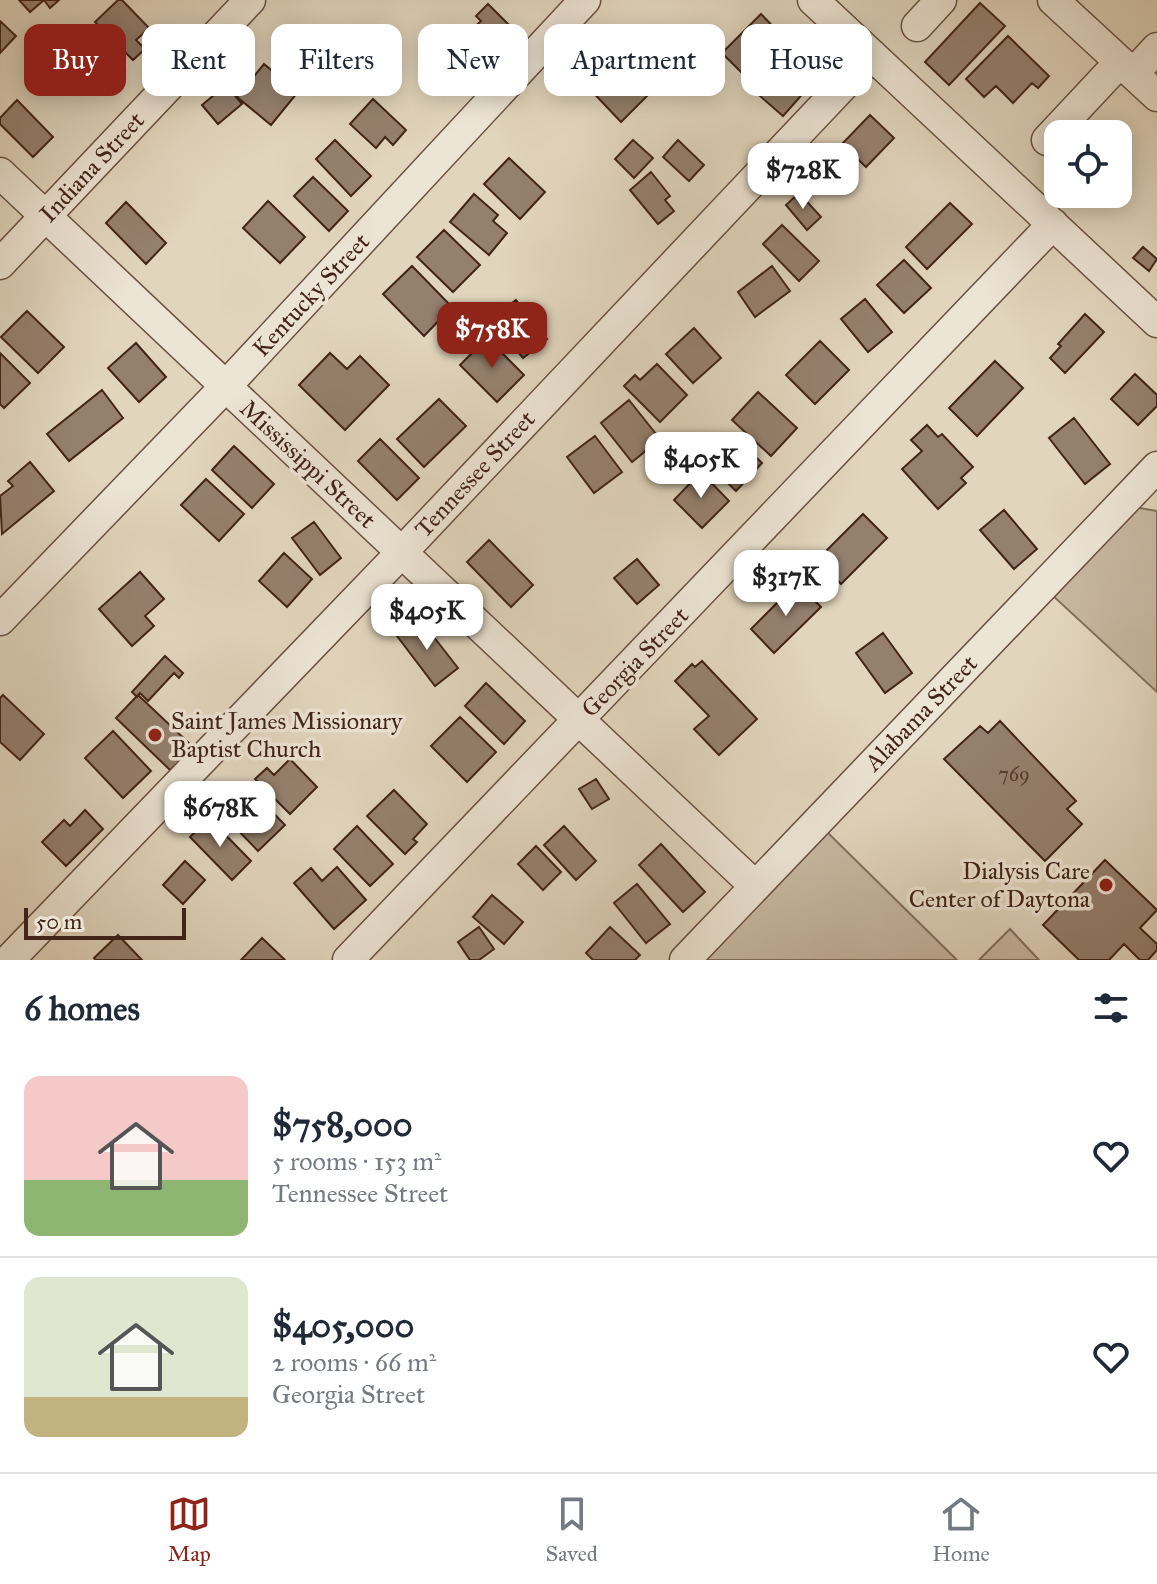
<!DOCTYPE html>
<html lang="en">
<head>
<meta charset="utf-8">
<style>
  :root { --surface:#fff; --page:#f2f2f3; --text:#1f2937; --muted:#747a83; --line:#e0e1e3; --accent:#8f2418 }
  body { margin:0; font-family:"IM FELL Great Primer",serif; background:var(--page); color:var(--text); height:100vh; display:flex; flex-direction:column; font-size:30px; white-space:nowrap }
  * { box-sizing:border-box; margin:0 }
  p { font-size:26px; color:var(--muted) }
  .icon { flex:none; width:44px; height:44px; fill:none; stroke:currentColor; stroke-width:2; stroke-linecap:round; stroke-linejoin:round }
  .map { position:relative; height:960px; overflow:hidden }
  .details { display:flex; flex-direction:column; background:var(--surface); flex:1 }
  .details>* { flex:none }
  .banner { position:absolute; left:24px; top:24px; width:1110px; height:72px; display:flex; gap:16px }
  .tools { position:absolute; left:1044px; top:120px; display:grid; gap:16px }
  .tools a { display:grid; place-items:center; width:88px; height:88px; border-radius:16px; background:var(--surface); box-shadow:0 4px 20px #0003; font-size:40px }
  .scale { position:absolute; left:24px; bottom:20px; width:162px; box-sizing:border-box; padding-left:8px; border:4px solid #422418; border-top:0; font-size:22px; line-height:28px; white-space:nowrap; color:#422418; -webkit-text-stroke:6px #ece4d4; paint-order:stroke }
  .price { position:absolute; translate:-50% -68px; padding:0 18px; border-radius:16px; background:#fff; color:#222; font-size:26px; line-height:52px; filter:drop-shadow(0 2px 4px #0008) }
  .price::after { content:''; position:absolute; left:50%; top:48px; width:24px; height:18px; margin-left:-12px; background:inherit; clip-path:polygon(0 0,100% 0,50% 100%) }
  .price.active { background:var(--accent); color:#fff }
  ul { padding:0; list-style:none }
  li { display:flex; align-items:center; gap:24px; height:200px; padding:0 24px }
  li+li { border-top:2px solid var(--line) }
  li span { display:grid; place-items:center; flex:none; width:224px; height:160px; border-radius:16px; color:#555 }
  li>.icon { margin-inline-start:auto }
  span .icon { width:96px; height:96px; fill:#fffc; stroke-width:1 }
  li b { font-size:34px }
  h2 { display:flex; justify-content:space-between; align-items:center; height:96px; padding:0 24px; font-size:34px }
  .pill { padding:0 28px; border-radius:16px; background:var(--surface); box-shadow:0 4px 20px #0003; font-size:28px; line-height:72px }
  .pill.active { background:var(--accent); color:#fff }
  .menu { display:flex; justify-content:space-around; align-items:center; height:112px; border-top:2px solid var(--line); background:var(--surface); font-size:22px; color:var(--muted) }
  .menu a { display:grid; justify-items:center; gap:4px }
  .menu .active { color:var(--accent) }
  .map>svg:first-child { display:block }
  .green { fill:#c6b7a1; stroke:#846e5c; stroke-width:2 }
  .building { fill:#95806e; stroke:#422418; stroke-width:2 }
  .lines { fill:none; stroke-linecap:round; stroke-linejoin:round }
  .minor-casing { stroke:#6a5041; stroke-width:33 }
  .minor { stroke:#ece4d4; stroke-width:30 }
  .poi-dot { fill:#8f2418; stroke:#ece4d4; stroke-width:3 }
  .labels { text-anchor:middle; dominant-baseline:central; stroke-width:7; stroke-linejoin:round; paint-order:stroke }
  .number-label { font-size:20px; fill:#573b2e }
  .street-label { font-size:24px; fill:#422418; stroke:#ece4d4 }
  .poi-label { font-size:24px; fill:#422418; stroke:#ece4d4; text-anchor:start }
</style>
</head>
<body>
<div class="map">
<svg width="1157" height="960" viewBox="0 0 1157 960">
  <rect width="100%" height="100%" fill="#e1d5bd"/>
  <filter id="stains"><feTurbulence type="fractalNoise" baseFrequency=".0025" numOctaves="4"/><feColorMatrix values="0 0 0 0 .2 0 0 0 0 .09 0 0 0 0 .02 0 0 0 .5 -.17"/></filter>
  <radialGradient id="worn" r=".72"><stop offset=".6" stop-color="#630" stop-opacity="0"/><stop offset="1" stop-color="#630" stop-opacity=".3"/></radialGradient>
  <path class="green" d="M1134,507L1157,511V692L1051,594Z
    M825,830L957,960H701Z
    M1010,929L1039,960H979Z"/>
  <path class="building" d="M19,0H59L50,8L44,0L30,12Z
    M118,0H122L149,28L136,40L145,49L133,60L95,22Z
    M980,3L1005,26L949,85L925,62Z
    M488,4L515,31L484,61L462,39L481,21L476,16Z
    M761,14L782,36L743,74L722,53Z
    M0,21L16,36L0,53Z
    M298,28L329,69L306,86L275,45Z
    M90,33L125,71L105,89L71,50Z
    M1008,36L1049,76L1038,88L1032,83L1013,103L996,86L984,97L966,79Z
    M783,55L814,81L783,116L753,90Z
    M613,57L649,94L621,122L585,84Z
    M264,64L298,92L271,125L237,97Z
    M226,85L242,104L218,124L202,105Z
    M373,99L406,130L393,145L385,137L376,148L350,124Z
    M17,100L53,137L33,157L0,124V118Z
    M870,115L894,138L866,167L842,144Z
    M335,140L371,176L351,196L316,159Z
    M633,140L653,158L634,178L615,159Z
    M678,140L704,165L689,181L663,157Z
    M509,158L545,192L520,219L484,184Z
    M651,172L670,196L665,200L674,211L658,224L630,190Z
    M313,177L348,211L329,231L294,196Z
    M799,193L821,217L807,230L786,205Z
    M474,194L498,215L493,221L507,233L489,255L450,222Z
    M268,201L305,237L280,263L243,228Z
    M126,202L166,243L146,264L106,223Z
    M950,203L972,224L927,269L906,247Z
    M782,225L819,261L799,281L763,244Z
    M444,230L480,265L453,292L417,257Z
    M1143,247L1157,259L1149,271L1133,258Z
    M904,260L931,288L904,313L877,285Z
    M412,266L452,307L424,336L383,294Z
    M772,266L790,291L755,317L738,292Z
    M865,299L892,332L868,352L841,319Z
    M516,300L547,339L523,358L501,331L510,324L501,312Z
    M27,311L64,347L38,373L1,337Z
    M1085,314L1104,332L1065,373L1050,358L1061,346L1058,344Z
    M694,328L721,358L693,383L666,354Z
    M487,338L524,375L497,402L460,365Z
    M820,341L849,370L815,404L786,375Z
    M136,343L166,377L139,402L108,368Z
    M0,353L30,383L4,408L0,404Z
    M330,353L347,369L360,356L389,385L345,430L299,385Z
    M995,361L1023,388L977,436L949,408Z
    M657,364L687,395L660,422L624,386L635,375L640,380Z
    M1135,374L1157,395V406L1138,425L1111,399Z
    M102,390L123,418L69,461L47,434Z
    M758,392L797,428L771,456L732,420Z
    M439,399L466,426L424,467L397,439Z
    M629,400L660,439L632,462L601,423Z
    M1074,418L1110,464L1085,484L1049,438Z
    M927,425L938,437L942,434L973,467L961,478L966,483L938,509L902,469L922,451L911,440Z
    M595,436L622,472L594,493L567,457Z
    M735,437L762,463L736,491L708,464Z
    M380,439L419,478L397,500L358,461Z
    M234,446L274,484L252,508L212,470Z
    M30,462L54,491L2,534L0,496L13,486L8,481Z
    M701,472L729,501L702,528L674,500Z
    M206,479L244,514L219,541L181,505Z
    M1004,510L1037,549L1014,569L980,530Z
    M863,514L887,538L841,584L818,559Z
    M314,522L341,558L320,575L292,538Z
    M489,540L533,585L511,607L467,562Z
    M284,553L312,579L287,607L259,581Z
    M637,559L659,585L637,604L614,578Z
    M140,572L164,599L145,616L154,626L132,646L99,609Z
    M797,583L821,607L774,653L751,629Z
    M419,618L458,668L435,686L397,636Z
    M883,633L912,673L885,693L856,653Z
    M165,656L183,673L179,678L174,673L148,701L140,693L137,697L132,692Z
    M702,661L757,719L719,755L694,729L709,716L675,681L692,664L695,667Z
    M486,683L525,721L504,744L465,706Z
    M3,695L44,734L20,760L0,742V698Z
    M138,695L192,746L183,755L186,757L170,770L116,718Z
    M460,717L496,752L467,782L431,746Z
    M1000,721L1076,801L1067,809L1082,824L1045,861L944,759L980,726L988,733Z
    M113,731L151,771L123,798L85,758Z
    M290,759L317,787L290,814L255,779L267,768L274,775Z
    M596,779L609,799L592,809L579,789Z
    M247,786L285,825L258,851L229,821L243,808L234,799Z
    M394,790L427,824L413,839L417,842L405,854L367,816Z
    M85,810L103,829L66,866L42,842L64,820L70,826Z
    M209,818L251,861L232,880L190,837Z
    M357,826L393,864L370,886L334,849Z
    M564,826L596,861L576,880L544,845Z
    M661,844L705,892L683,912L639,865Z
    M536,846L561,872L543,890L518,864Z
    M1105,860L1157,910L1140,928L1157,944V950L1148,960H1140L1124,944L1109,960H1079L1043,925Z
    M185,861L205,880L183,904L163,885Z
    M337,867L366,900L334,929L294,883L311,868L322,881Z
    M637,884L670,924L646,943L614,903Z
    M492,895L523,922L504,944L473,917Z
    M479,927L494,949L479,960H470L458,942Z
    M610,927L640,955L635,960H593L586,953Z
    M118,935L142,960H96L94,958Z
    M262,938L285,960H241Z"/>
  <g class="lines">
    <defs>
      <path id="minor" d="M813,0L1157,322
        M1053,0L1157,96
        M917,26L941,0
        M1133,74L1157,48
        M1047,140L1120,62
        M0,173L755,886
        M0,264L250,0
        M0,620L226,386L585,0
        M9,960L402,552L872,55
        M348,960L1053,224
        M685,960L1157,467"/>
    </defs>
    <use href="#minor" class="minor-casing"/>
    <use href="#minor" class="minor"/>
  </g>
  <g class="poi-dot">
    <circle cx="155" cy="735" r="8"/>
    <circle cx="1106" cy="885" r="8"/>
  </g>
  <g class="labels">
    <g class="number-label">
      <text x="1014" y="774">769</text>
    </g>
    <g class="street-label">
      <text transform="translate(92 167) rotate(-47)">Indiana Street</text>
      <text transform="translate(311 295) rotate(-47)">Kentucky Street</text>
      <text transform="translate(308 464) rotate(43)">Mississippi Street</text>
      <text transform="translate(475 474) rotate(-47)">Tennessee Street</text>
      <text transform="translate(635 662) rotate(-46)">Georgia Street</text>
      <text transform="translate(921 713) rotate(-46)">Alabama Street</text>
    </g>
    <g class="poi-label">
      <text x="171" y="721">Saint James Missionary<tspan x="171" dy="28">Baptist Church</tspan></text>
      <text x="1090" y="871" text-anchor="end">Dialysis Care<tspan x="1090" dy="28">Center of Daytona</tspan></text>
    </g>
  </g>
  <rect width="100%" height="100%" filter="url(#stains)"/>
  <rect width="100%" height="100%" fill="url(#worn)"/>
</svg>
<div class="tools">
<a><svg class="icon" aria-label="locate" viewBox="0 0 24 24"><circle cx="12" cy="12" r="6"/><path d="M12 2v4M12 18v4M2 12h4M18 12h4"/></svg></a>
</div>
<div class="scale">50 m</div>
<b class="price" style="left:803px;top:211px">$728K</b>
<b class="price active" style="left:492px;top:370px">$758K</b>
<b class="price" style="left:701px;top:500px">$405K</b>
<b class="price" style="left:786px;top:618px">$317K</b>
<b class="price" style="left:427px;top:652px">$405K</b>
<b class="price" style="left:220px;top:849px">$678K</b>
<div class="banner">
<a class="pill active">Buy</a>
<a class="pill">Rent</a>
<a class="pill">Filters</a>
<a class="pill">New</a>
<a class="pill">Apartment</a>
<a class="pill">House</a>
</div>
</div>
<section class="details">
<h2>6 homes<svg class="icon" aria-label="filters" viewBox="0 0 24 24"><path d="M4 7h16M4 17h16"/><circle cx="9" cy="7" r="2"/><circle cx="15" cy="17" r="2"/></svg></h2>
<ul>
<li><span style="background:linear-gradient(#f6c9c9 65%,#8fb573 0)"><svg class="icon" aria-label="home" viewBox="0 0 24 24"><path d="M3 11l9-7 9 7M6 9v11h12V9"/></svg></span><div><b>$758,000</b><p>5 rooms · 153 m²</p><p>Tennessee Street</p></div><svg class="icon" aria-label="heart" viewBox="0 0 24 24"><path d="M12 20l-8-8c-3-5 5-10 8-4 3-6 11-1 8 4z"/></svg></li>
<li><span style="background:linear-gradient(#dfe7d0 75%,#c2b280 0)"><svg class="icon" aria-label="home" viewBox="0 0 24 24"><path d="M3 11l9-7 9 7M6 9v11h12V9"/></svg></span><div><b>$405,000</b><p>2 rooms · 66 m²</p><p>Georgia Street</p></div><svg class="icon" aria-label="heart" viewBox="0 0 24 24"><path d="M12 20l-8-8c-3-5 5-10 8-4 3-6 11-1 8 4z"/></svg></li>
</ul>
</section>
<nav class="menu">
<a class="active"><svg class="icon" aria-label="map" viewBox="0 0 24 24"><path d="M3 6l6-2 6 2 6-2v14l-6 2-6-2-6 2zM9 4v14M15 6v14"/></svg>Map</a>
<a><svg class="icon" aria-label="saved" viewBox="0 0 24 24"><path d="M7 4h10v16l-5-4-5 4z"/></svg>Saved</a>
<a><svg class="icon" aria-label="home" viewBox="0 0 24 24"><path d="M3 11l9-7 9 7M6 9v11h12V9"/></svg>Home</a>
</nav>
</body>
</html>
